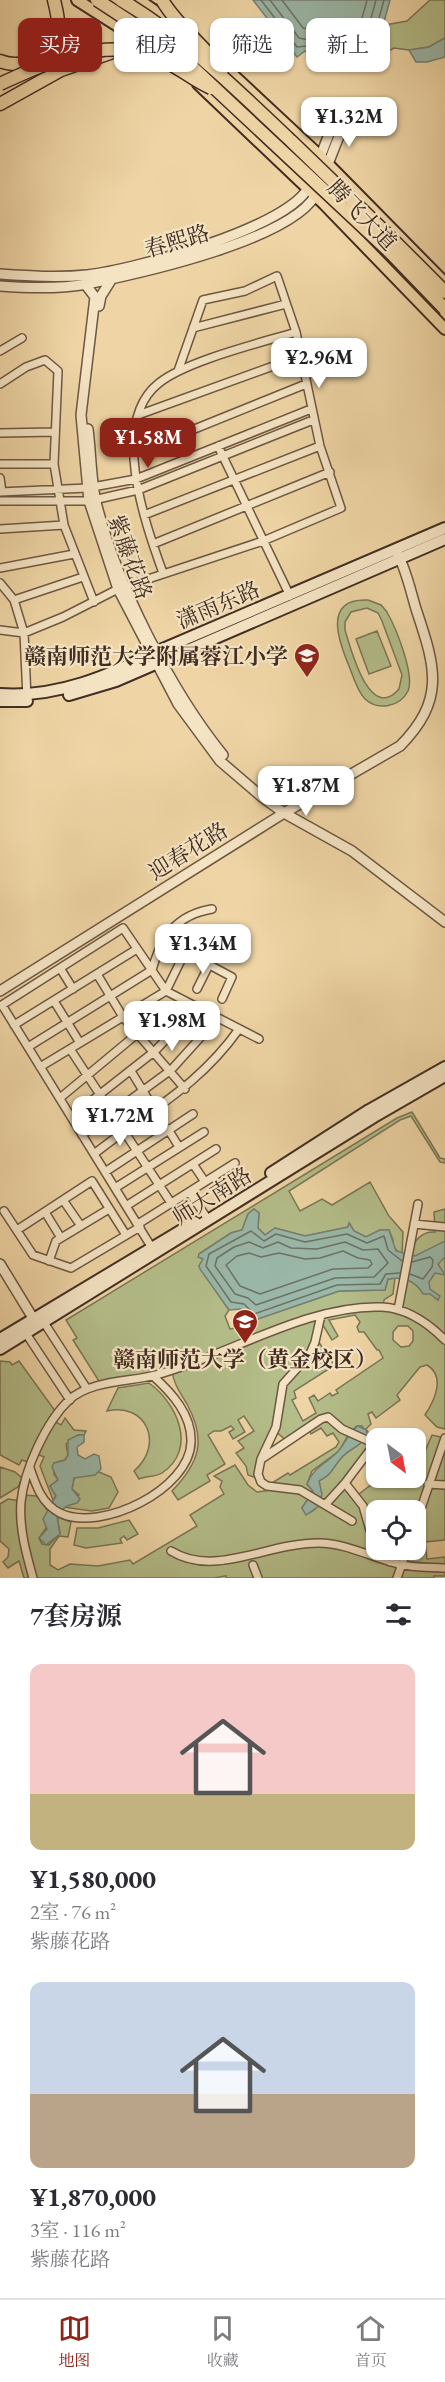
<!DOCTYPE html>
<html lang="zh">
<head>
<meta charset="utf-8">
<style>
  :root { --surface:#fff; --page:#f7f7f7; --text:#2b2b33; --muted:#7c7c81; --line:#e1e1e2; --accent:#8f2418 }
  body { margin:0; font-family:"EB Garamond","Noto Serif SC",serif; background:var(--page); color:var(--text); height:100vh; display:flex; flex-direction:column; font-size:22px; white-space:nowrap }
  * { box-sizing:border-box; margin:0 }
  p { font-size:20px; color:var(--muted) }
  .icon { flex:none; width:33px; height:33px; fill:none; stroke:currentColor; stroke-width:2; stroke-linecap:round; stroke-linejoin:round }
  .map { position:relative; height:1578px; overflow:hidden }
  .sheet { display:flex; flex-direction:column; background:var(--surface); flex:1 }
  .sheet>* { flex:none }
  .hud { position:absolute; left:18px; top:18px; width:410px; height:54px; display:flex; gap:12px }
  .needle { width:39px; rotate:148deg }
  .buttons { position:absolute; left:366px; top:1428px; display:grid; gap:12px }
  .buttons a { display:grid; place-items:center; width:60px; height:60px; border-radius:12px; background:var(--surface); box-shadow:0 2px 4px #0004; font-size:30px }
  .price { position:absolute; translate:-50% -51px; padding:0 14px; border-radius:12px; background:#fff; color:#222; font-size:20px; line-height:39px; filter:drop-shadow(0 2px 3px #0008) }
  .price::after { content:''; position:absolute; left:50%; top:36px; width:18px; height:14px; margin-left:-9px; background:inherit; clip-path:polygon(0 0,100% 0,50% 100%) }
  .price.on { background:var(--accent); color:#fff }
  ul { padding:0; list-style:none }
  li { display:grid; align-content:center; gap:12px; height:318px; padding:0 30px }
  li span { display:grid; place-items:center; height:186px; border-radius:12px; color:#555 }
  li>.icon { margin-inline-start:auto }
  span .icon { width:108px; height:108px; fill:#fffc; stroke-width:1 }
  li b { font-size:26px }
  h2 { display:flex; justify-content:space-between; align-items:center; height:72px; padding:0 30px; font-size:26px }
  .pill { padding:0 21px; border-radius:12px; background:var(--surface); box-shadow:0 2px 4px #0004; font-size:21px; line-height:54px }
  .pill.on { background:var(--accent); color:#fff }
  .dock { display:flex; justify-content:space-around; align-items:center; height:84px; border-top:2px solid var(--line); background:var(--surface); font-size:16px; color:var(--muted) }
  .dock a { display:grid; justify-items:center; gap:3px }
  .dock .on { color:var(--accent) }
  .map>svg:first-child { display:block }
  .green { fill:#b4be8a; stroke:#7b7657; stroke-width:1.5; fill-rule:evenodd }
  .water { fill:#9ab8a9; stroke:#778074; stroke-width:1.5 }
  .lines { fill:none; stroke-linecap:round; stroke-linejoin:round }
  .shore { stroke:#6e7266; stroke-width:1.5 }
  .minor-casing { stroke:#6d5744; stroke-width:10 }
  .tertiary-casing { stroke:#6d5744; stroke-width:12 }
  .secondary-casing { stroke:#422d24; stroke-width:14 }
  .primary-casing { stroke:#422d24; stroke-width:14 }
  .trunk-casing { stroke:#422d24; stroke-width:15 }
  .minor { stroke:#f5e4c4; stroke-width:7 }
  .tertiary { stroke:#f5e4c4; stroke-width:9 }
  .secondary { stroke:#f5e4c4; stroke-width:10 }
  .primary { stroke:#efd5a5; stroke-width:10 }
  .trunk { stroke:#efd5a5; stroke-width:12 }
  .trunk-bridge-casing { stroke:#422d24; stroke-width:15; stroke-linecap:butt }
  .trunk-bridge { stroke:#efd5a5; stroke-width:12 }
  .labels { text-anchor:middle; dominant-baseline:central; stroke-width:4.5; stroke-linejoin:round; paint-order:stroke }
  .street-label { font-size:22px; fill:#422d24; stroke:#f5e4c4 }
  .poi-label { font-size:22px; font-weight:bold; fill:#422d24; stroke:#f5e4c4; text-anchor:end }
</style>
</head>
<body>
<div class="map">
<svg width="445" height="1578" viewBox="0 0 445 1578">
  <rect width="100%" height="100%" fill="#efd5a5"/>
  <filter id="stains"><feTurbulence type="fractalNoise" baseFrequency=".00333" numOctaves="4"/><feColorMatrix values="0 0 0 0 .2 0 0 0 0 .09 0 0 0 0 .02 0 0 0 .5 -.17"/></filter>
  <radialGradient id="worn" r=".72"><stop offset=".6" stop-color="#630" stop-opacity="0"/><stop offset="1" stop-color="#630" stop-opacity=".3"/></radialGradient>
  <path class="green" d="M430,0H445V38L429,47L409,50L394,48L374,59L385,25L407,21Z
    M368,600L381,605L387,612C396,628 415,675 408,691C400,707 378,711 365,699C357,691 353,676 349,666C339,642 322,598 368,600ZM367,608L378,613L382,621L402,675L399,689C370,723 351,650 345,630V622L351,612Z
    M377,631L391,666L369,674L356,639Z
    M412,1112L440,1158L445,1159V1163L440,1162L411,1116L400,1120L289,1191L300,1211L322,1199L332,1205L370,1182L389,1216L403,1232L402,1255L392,1246L393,1240L389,1230H380L366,1237L354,1231L350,1224L349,1227L305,1236L275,1228L265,1235L258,1228L259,1213L254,1209L248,1214L242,1230L231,1233L199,1254V1257L203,1259L199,1266L229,1310L225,1316L230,1329L253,1325L252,1321L339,1291L385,1290L388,1279L395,1278L393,1294L384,1300L383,1307L398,1310C402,1288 404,1229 435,1232L434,1212L445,1209V1429L437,1427L425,1415C436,1398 445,1376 427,1365L420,1367L397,1395L400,1400L376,1418L372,1412L368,1414L371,1424L366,1429L370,1435L369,1441L373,1446L345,1483L355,1497L380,1478H416V1443L426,1449L432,1435L445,1438V1540L425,1542L427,1559L445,1557V1576H434V1578H226V1576L214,1578H24L19,1561L8,1568L3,1562L8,1557L9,1549L0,1541V1504L8,1499L21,1501L23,1495L37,1496L48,1511L44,1519L48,1525L39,1538L42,1544L49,1545L60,1533L57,1517L71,1522L68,1537L59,1536L50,1549V1565L58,1570L70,1564L98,1566L130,1560L133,1564L197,1526L190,1515L224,1494L220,1487L222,1481L214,1476L235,1465L248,1485L257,1492C277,1489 290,1487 308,1499L302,1508L306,1514C322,1509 322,1496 319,1481C333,1474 332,1468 342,1457C350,1448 362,1446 368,1435L362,1426H357L350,1432L339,1451L312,1471L307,1484L313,1491L310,1496C296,1487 283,1486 267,1486L288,1473L290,1475L336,1447L339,1442L333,1433L327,1436L321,1428L311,1434L308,1428L287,1441L275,1431L261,1459L258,1474L253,1477L248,1475L246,1466L236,1453L244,1448L238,1441L254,1431L244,1416L238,1420L245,1432L233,1439L229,1432L234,1429L231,1426L221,1431H214L208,1435L225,1464L207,1475L210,1481L178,1500L172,1491C199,1463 207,1441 187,1404C180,1392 174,1385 172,1371L102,1386L73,1340L77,1338L66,1320L397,1118ZM355,1315L360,1322L357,1327L359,1332H364L377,1350H379L383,1358L336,1390L338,1393L332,1396L330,1393L318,1401L314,1395L309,1398L316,1413L303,1421L292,1400L296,1398L294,1391L335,1365L318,1341L321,1322L332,1340L338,1336L329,1320ZM398,1326H408L413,1331V1341L409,1346L401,1347L393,1340V1332ZM376,1510H416V1550H376Z
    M0,1361L10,1362L12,1365L19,1361L58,1415L54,1421L61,1425L65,1418L74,1430L86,1431L84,1435H78L66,1444L68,1455L65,1460L54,1463V1474L58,1480L50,1486L56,1496L53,1500L40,1466L44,1457L35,1453L31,1463L22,1460L19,1465L0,1455Z
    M149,1383C177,1403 198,1449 162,1473C156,1477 146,1476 139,1479L134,1471C165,1444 146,1402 107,1411L118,1388Z
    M0,1467L15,1472L22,1478L18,1487L0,1498Z
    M99,1472L111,1477L118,1492L109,1508L92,1511L63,1507L79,1495L72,1489L74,1478Z
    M129,1520L138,1534L127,1540L124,1536L120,1539L122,1543L86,1548L74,1545L77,1528H98Z"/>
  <path class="water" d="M253,0H390L374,59L330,45L315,60L305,51L297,57Z
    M445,38V57L427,62H416L409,50L429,47Z
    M254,1209L259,1213L258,1228L265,1235L275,1228L305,1236L348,1227L349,1223L354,1231L366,1237L380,1230H389L396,1251L415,1256L445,1241V1257L438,1264L445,1275L435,1273L429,1282L430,1289L440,1296L438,1300L430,1294H423C416,1281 403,1276 388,1279L385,1290L339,1291L252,1321L241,1309L229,1310L200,1269L199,1266L203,1259L198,1257L199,1254L231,1233L242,1230L248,1214Z
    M358,1426L366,1430L368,1435C362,1446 350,1448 342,1457C332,1468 333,1474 319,1481L322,1494L319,1506L306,1515L302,1508L313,1491L307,1484C315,1464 328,1464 340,1449C346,1441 349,1433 358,1426Z
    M78,1435H84V1442L77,1447L78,1455L85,1459L94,1454L99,1456L101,1469L95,1475L74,1478L72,1489L80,1499L77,1503C66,1506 64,1506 57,1517L60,1534L46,1545L39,1538L47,1529L43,1519L56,1496L50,1486L58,1480L52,1467L54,1463L65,1460L68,1455V1440Z"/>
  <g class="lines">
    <path class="shore" d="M261,0L297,47L306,46L314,51L330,39L370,50L384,0
      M270,0L299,38L314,41L331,32L365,40L376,0
      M282,0L303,28L312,30L331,23L359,29L367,0
      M249,1242L263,1248L278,1242L291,1248L317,1249L345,1242L363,1250L378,1249L388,1263L374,1277L335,1278L256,1305L248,1298L235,1294L215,1266L217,1258L234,1247Z
      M343,1251L358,1258L370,1260L372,1264L368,1268L333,1269L260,1294L240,1286L226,1265L237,1256L249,1253L261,1257L279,1253L305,1259L320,1258Z
      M400,1273L386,1274L380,1284L337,1285L254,1314L244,1304L231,1302L206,1266L209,1254L251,1231L264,1241L276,1234L305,1242L347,1234L367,1243L384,1236L388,1250L402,1261
      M410,1274L423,1279L432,1267L433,1260L430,1257L412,1262"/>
    <defs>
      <path id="minor" d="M193,328L286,304
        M0,351L22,338
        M0,384L26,367L45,360L58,371L54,464L64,525L94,602
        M138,415L301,356
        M0,433L55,432
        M218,446L290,596
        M135,453L306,384
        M0,464H54
        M0,478L2,492
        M0,492L87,488L136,479L311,409
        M0,501H89L138,490L313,420
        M144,515L320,446
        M0,529L64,525
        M153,544L330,472
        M0,568L74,554
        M163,573C145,523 109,422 159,383C186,361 260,343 296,332
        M0,583L14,600L24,633L27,698
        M14,600L83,577
        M0,630L24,633L63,617L118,589L263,541L341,508L320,446L296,332L277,276L245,291L203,300L178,371
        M185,952L232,977L222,999
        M60,968L73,989
        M97,974L123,1017L185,1089
        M197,989L209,965
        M54,1001L80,1043
        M14,1025L137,949
        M28,1047L152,970C161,937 176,915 212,909
        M70,1049L171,1203
        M40,1067L166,991L185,952L197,941L219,931
        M131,1071L154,1109
        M60,1098L137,1034
        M71,1117L155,1051L196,1007
        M168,1129L179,1147
        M82,1135L171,1070L218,1018
        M94,1154C148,1111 198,1087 239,1029
        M193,1164L205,1182
        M105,1172L193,1114
        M115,1188L204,1132
        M189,1192L205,1215
        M63,1200L81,1226
        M126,1206L216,1149
        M4,1211L33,1255L71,1268L140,1227
        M45,1212L61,1238
        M138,1224L235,1163
        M414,1224L445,1227
        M17,1230L92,1181L126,1235
        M152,1248L2,1005L123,928L166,991L259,1039
        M49,1261L56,1241L109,1209
        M398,1310L418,1204
        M321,1315L315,1342L310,1354L283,1384L276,1427L261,1459L258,1474L261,1482L267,1486L300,1490L352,1521
        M43,1321L87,1389
        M25,1332L70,1400
        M263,1458L321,1419L328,1417L342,1429L371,1442L373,1446L345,1483L363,1506L370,1530L376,1536
        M30,1468C36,1486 42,1504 60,1513C101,1533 190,1489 191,1442C192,1415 172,1393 153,1376
        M428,1484L445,1485
        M325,1505L345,1483
        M416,1523L445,1438
        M171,1551C215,1578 265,1543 319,1543C346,1543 373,1558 399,1564C413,1568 430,1567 445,1568
        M390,1562L392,1550
        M253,1565L258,1578
        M33,1578C26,1553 19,1528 21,1502C24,1470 46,1422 69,1400C91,1380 129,1382 156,1375C227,1356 308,1304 382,1307C407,1308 428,1323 445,1340
        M397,1578L407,1550"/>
      <path id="tertiary" d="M319,160L336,116
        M326,169L345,121
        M0,274C29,276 58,278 87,275C132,270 294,227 310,184
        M85,284L95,297L81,415L89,501L118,589L178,704L220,761L262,797L284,813L352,851L445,922
        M0,286C27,288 60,289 87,284C136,274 300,239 318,190
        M99,306L101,296L113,277
        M88,429C91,452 91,481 96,502C116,583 171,691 223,755
        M0,991L284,813L400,746C445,700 436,669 417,612C411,593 407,572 398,555
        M0,1264L36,1323"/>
      <path id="secondary" d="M0,694C57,698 108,676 158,651L445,528
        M69,695L116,681L445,539
        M0,701H27
        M271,1173L369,1110L445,1067
        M0,1339L195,1222
        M0,1349L374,1117L445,1076"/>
      <path id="primary" d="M77,0L168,58
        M139,0L181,29
        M218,61L320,156L445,283
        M198,84L324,204L445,329"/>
      <path id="trunk" d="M0,61C24,71 53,54 58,28C59,19 56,9 54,0
        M0,104L61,70L110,53"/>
    </defs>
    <use href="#minor" class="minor-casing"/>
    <use href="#tertiary" class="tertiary-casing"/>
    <use href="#secondary" class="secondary-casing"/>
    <use href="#primary" class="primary-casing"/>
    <use href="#trunk" class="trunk-casing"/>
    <use href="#minor" class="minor"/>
    <use href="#tertiary" class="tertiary"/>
    <use href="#secondary" class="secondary"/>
    <use href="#primary" class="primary"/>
    <use href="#trunk" class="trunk"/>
    <defs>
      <path id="trunk-bridge" d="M97,0L175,51L391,253L445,309
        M121,0C184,37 236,89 289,139C342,190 394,240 445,292
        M162,0C178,27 204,45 222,70
        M0,84C46,63 99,38 151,55C173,62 190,79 211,88"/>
    </defs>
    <use href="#trunk-bridge" class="trunk-bridge-casing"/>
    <use href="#trunk-bridge" class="trunk-bridge"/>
  </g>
  <defs>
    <symbol id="school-pin" viewBox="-11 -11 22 30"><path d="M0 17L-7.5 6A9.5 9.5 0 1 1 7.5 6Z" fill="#8f2418" stroke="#f5e4c4"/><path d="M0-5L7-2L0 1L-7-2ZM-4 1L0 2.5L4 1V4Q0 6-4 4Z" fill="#fff"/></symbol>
    <symbol id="university-pin" viewBox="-11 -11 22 30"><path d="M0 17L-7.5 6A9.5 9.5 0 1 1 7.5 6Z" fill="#8f2418" stroke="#f5e4c4"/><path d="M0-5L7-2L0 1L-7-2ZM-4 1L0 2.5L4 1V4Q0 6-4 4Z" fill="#fff"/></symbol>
  </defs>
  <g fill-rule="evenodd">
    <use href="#school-pin" x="292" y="641" width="30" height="40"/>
    <use href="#university-pin" x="230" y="1307" width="30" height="40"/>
  </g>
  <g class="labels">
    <g class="street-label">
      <text transform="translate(362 215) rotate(46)">腾飞大道</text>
      <text transform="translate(177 241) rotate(-16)">春熙路</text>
      <text transform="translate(130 557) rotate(70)">紫藤花路</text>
      <text transform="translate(218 605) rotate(-23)">潇雨东路</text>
      <text transform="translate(188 851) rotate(-32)">迎春花路</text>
      <text transform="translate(212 1196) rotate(-32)">师大南路</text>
    </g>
    <g class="poi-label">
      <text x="288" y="656">赣南师范大学附属蓉江小学</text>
      <text x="245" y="1359" text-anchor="middle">赣南师范大学（黄金校区）</text>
    </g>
  </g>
  <rect width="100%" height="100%" filter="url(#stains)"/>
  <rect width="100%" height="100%" fill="url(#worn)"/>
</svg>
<div class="buttons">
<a><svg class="needle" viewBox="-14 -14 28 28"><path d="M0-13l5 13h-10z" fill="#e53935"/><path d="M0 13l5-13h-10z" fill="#7c7c81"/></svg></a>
<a><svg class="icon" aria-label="locate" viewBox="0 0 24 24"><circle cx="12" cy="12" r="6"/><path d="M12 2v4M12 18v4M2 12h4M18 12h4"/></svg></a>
</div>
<b class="price" style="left:349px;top:148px">¥1.32M</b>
<b class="price" style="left:319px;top:389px">¥2.96M</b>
<b class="price on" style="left:148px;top:469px">¥1.58M</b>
<b class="price" style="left:306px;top:817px">¥1.87M</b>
<b class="price" style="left:203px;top:975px">¥1.34M</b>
<b class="price" style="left:172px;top:1052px">¥1.98M</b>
<b class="price" style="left:120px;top:1147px">¥1.72M</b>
<div class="hud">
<a class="pill on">买房</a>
<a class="pill">租房</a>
<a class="pill">筛选</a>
<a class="pill">新上</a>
</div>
</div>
<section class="sheet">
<h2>7套房源<svg class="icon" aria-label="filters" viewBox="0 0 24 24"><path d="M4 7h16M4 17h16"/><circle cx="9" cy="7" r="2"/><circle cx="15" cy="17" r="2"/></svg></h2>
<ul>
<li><span style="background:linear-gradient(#f6c9c9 70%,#c2b280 0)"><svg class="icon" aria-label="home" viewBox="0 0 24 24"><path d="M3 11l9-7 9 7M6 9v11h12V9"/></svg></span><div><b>¥1,580,000</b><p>2室 · 76 m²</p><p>紫藤花路</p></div></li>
<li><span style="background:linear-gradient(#c9d6e8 60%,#b9a48a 0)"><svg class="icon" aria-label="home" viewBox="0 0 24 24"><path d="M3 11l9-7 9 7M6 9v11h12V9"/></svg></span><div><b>¥1,870,000</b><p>3室 · 116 m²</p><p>紫藤花路</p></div></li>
</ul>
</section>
<nav class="dock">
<a class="on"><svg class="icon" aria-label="map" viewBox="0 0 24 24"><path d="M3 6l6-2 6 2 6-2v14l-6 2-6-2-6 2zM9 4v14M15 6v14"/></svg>地图</a>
<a><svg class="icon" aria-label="saved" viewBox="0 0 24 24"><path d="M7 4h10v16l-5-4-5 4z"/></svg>收藏</a>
<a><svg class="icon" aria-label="home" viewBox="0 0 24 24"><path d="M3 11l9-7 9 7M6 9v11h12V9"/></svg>首页</a>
</nav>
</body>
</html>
